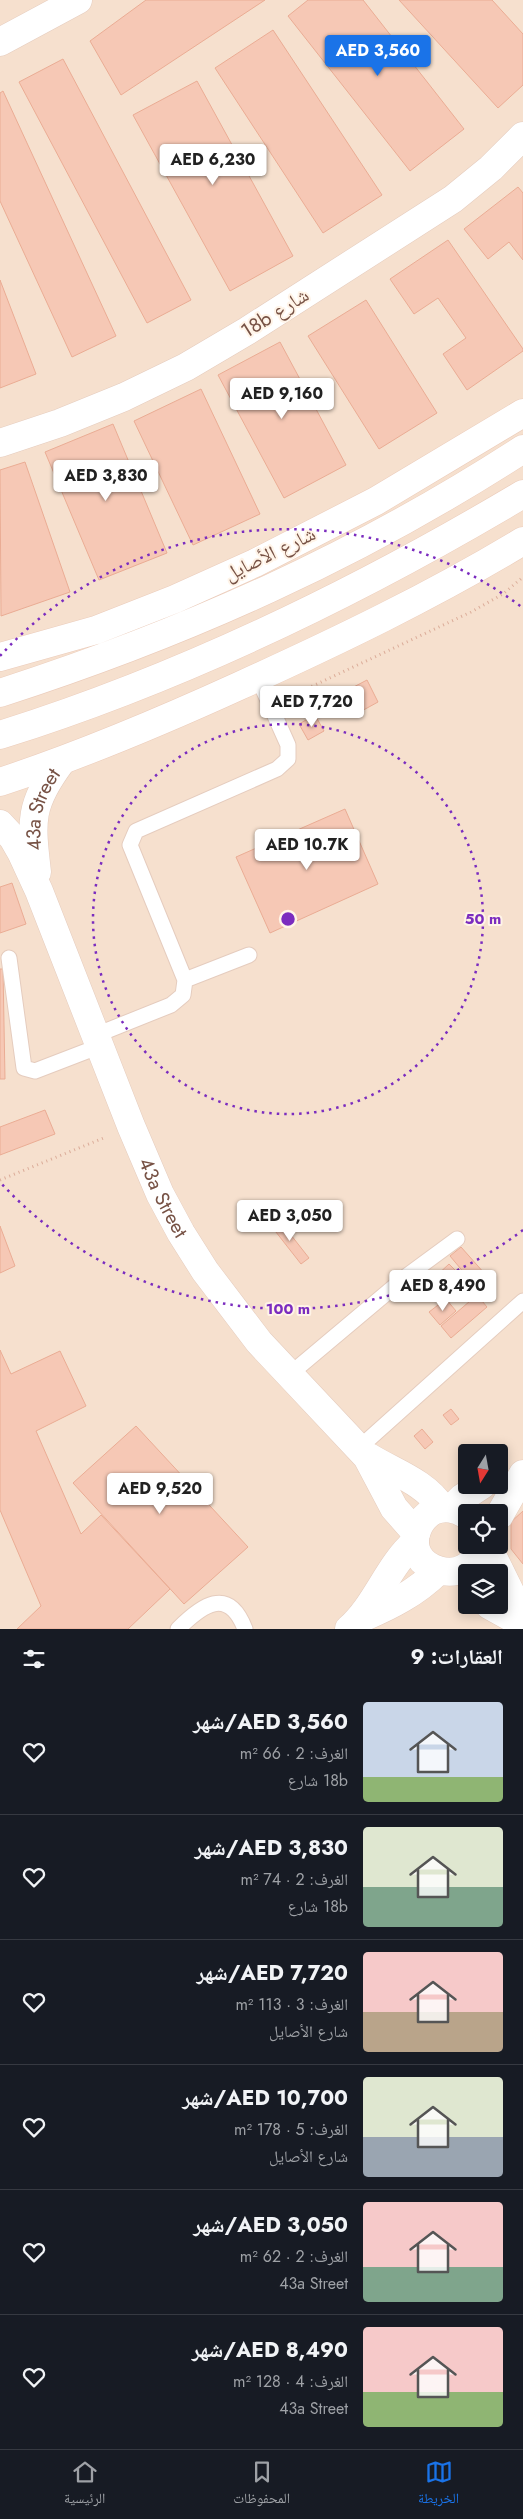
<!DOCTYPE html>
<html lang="ar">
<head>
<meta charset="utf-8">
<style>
  :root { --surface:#171b24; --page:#242831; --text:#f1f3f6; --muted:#9ea1a6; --line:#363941; --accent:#1a73e8 }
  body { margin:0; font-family:Jost,"Noto Naskh Arabic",sans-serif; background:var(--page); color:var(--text); direction:rtl; height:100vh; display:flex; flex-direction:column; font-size:19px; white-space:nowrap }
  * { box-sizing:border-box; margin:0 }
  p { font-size:16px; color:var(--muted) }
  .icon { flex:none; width:28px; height:28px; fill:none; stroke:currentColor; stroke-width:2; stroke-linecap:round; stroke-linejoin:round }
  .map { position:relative; height:1629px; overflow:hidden; direction:ltr }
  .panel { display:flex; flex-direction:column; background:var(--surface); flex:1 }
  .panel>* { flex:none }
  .needle { width:32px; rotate:191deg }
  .controls { position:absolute; left:458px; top:1444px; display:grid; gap:10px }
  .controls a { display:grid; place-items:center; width:50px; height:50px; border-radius:5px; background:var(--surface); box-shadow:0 2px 12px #0003; font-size:25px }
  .price { position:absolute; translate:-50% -42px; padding:0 11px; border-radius:5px; background:#fff; color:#222; font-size:16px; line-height:32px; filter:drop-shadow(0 1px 2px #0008) }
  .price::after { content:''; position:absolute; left:50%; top:30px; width:15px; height:11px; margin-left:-8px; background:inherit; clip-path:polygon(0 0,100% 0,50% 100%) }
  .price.selected { background:var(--accent); color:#fff }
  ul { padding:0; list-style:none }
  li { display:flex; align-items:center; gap:15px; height:125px; padding:0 20px }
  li+li { border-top:1px solid var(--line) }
  li span { display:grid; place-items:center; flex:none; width:140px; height:100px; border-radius:5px; color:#555 }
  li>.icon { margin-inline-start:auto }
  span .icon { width:60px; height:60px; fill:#fffc; stroke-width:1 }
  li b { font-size:21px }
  h2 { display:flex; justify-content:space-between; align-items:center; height:60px; padding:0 20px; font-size:21px }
  .tab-bar { display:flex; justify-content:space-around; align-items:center; height:70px; border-top:1px solid var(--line); background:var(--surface); font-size:14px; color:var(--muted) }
  .tab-bar a { display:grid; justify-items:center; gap:2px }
  .tab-bar .selected { color:var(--accent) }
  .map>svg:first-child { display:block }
  .residential { fill:#f6e0ce; fill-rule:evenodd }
  .building { fill:#f6c8b5; stroke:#eaac94 }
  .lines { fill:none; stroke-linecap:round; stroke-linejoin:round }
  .lane-casing { stroke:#e5ccbe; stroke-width:17 }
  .street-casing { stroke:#e5ccbe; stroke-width:29 }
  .secondary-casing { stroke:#ebccbb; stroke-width:29 }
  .path { stroke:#dbac99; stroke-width:3; stroke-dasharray:1 4; stroke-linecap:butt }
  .lane { stroke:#fff; stroke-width:15 }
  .street { stroke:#fff; stroke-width:28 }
  .secondary { stroke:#fff; stroke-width:28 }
  .ring { fill:none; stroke:#7b2cbf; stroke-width:2.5; stroke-dasharray:2.5 5 }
  .labels { text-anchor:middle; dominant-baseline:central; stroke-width:4; stroke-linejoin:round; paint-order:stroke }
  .street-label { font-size:20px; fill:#775245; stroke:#fff4e8 }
  .centre { fill:#7b2cbf; stroke:#fff4e8; stroke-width:2.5 }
  .ring-label { font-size:15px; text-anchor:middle; font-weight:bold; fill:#7b2cbf; stroke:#fff4e8; stroke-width:4; stroke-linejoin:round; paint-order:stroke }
</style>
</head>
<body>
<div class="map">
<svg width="523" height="1629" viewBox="0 0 523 1629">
  <rect width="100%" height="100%" fill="#feefe0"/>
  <path class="residential" d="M0,0H523V1629H0ZM466,1452H499V1485H466ZM466,1512H499V1545H466ZM466,1572H499V1605H466Z"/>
  <path class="building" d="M146,0H265L121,95L90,41Z
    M308,0H363L464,129L410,171L288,16Z
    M399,0H492L523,34V85L498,108Z
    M273,30L382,195L323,233L215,68Z
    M63,59L191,300L147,323L19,82Z
    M197,81L293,256L230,291L133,115Z
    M3,91L116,336L72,357L0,201V93Z
    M518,187L523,193V260L509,242L488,259L464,229Z
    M448,240L523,349V351L467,390L443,354L466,338L438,298L414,314L390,279Z
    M0,280L36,374L0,388Z
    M366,300L437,413L379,449L308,336Z
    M280,342L346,465L284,498L218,375Z
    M201,389L260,514L193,545L134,421Z
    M113,424L167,553L99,580L45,452Z
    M25,462L70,592L1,616L0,470Z
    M367,680L378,702L358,713L346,691Z
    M315,715L324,731L308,740L299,724Z
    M345,809L378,884L270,933L236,857Z
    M12,883L26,924L0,933V887Z
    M0,969H3L5,1079H0Z
    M45,1110L55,1134L0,1155V1127Z
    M280,1221L309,1258L301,1264L272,1227Z
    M0,1226L15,1266L0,1273Z
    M461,1247L493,1283L481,1293L450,1256Z
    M449,1264L461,1276L446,1289L435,1277Z
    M477,1295L487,1307L451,1338L441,1326Z
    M446,1299L456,1311L440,1325L429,1312Z
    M0,1350L11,1374L60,1351L86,1406L36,1431L81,1534L101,1515L170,1589L128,1629H17L41,1606L0,1510Z
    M451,1409L459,1419L451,1425L443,1415Z
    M136,1426L248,1547L184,1604L73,1483Z
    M422,1429L433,1442L425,1449L414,1436Z
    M480,1445L487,1452H472Z
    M523,1511V1564L511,1549V1522Z"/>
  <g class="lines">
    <defs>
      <path id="lane" d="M9,958L24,1068L35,1071L100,1046
        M185,980L249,955
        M96,1035L171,1005L183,995L185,980L130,845L136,831L277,769L288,759V745L258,678
        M289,1375L408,1275L457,1239
        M359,1448L523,1301
        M178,1629C201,1606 228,1585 245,1629"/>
      <g id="street">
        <path d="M0,42L78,0"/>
        <path d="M0,443L60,423L124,397L186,367L247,331L453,199L491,168L523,136"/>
        <path id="s1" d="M0,824L13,838L21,852L39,891L131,1126L160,1194L181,1233L205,1271L259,1342L367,1457L394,1508L416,1533"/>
        <path id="s2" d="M37,872C31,821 29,805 61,762"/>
        <path d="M369,1457C395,1473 425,1482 442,1508"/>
        <path d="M452,1508L462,1498L482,1485"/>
        <path d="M466,1515C457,1508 444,1506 433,1511C426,1515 421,1521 418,1528C399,1571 472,1592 479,1545"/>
        <path d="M499,1516L523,1474"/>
        <path d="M484,1545L491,1553L523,1618"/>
        <path d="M489,1605L523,1624"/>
        <path d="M362,1618C390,1606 416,1593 438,1571"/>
        <path d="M349,1629C377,1604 387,1567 415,1542"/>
      </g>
      <path id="secondary" d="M0,657L96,630L175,599L255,563L376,501L523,413
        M0,693C186,633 358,556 523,449
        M0,735C185,677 357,593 523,494
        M0,782C82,755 160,722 239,686C336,642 432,596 523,541"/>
    </defs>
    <use href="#lane" class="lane-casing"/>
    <use href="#street" class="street-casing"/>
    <use href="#secondary" class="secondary-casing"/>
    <path class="path" d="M289,697L471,612L503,594L523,577
      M0,1180L106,1137"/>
    <use href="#lane" class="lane"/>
    <use href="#street" class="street"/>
    <use href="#secondary" class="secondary"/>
  </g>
  <g class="ring">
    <circle cx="288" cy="919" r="195"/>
    <path d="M523 1230A390 390 0 0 1 0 1182M0 656A390 390 0 0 1 523 608"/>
  </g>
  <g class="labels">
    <g class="street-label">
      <text transform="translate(275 313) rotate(-32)">18b شارع</text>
      <text transform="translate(270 554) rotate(-26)">شارع الأصايل</text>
      <text stroke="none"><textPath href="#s2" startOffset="64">43a Street</textPath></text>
      <text stroke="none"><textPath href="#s1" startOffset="409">43a Street</textPath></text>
    </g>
  </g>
  <circle cx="288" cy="919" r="8" class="centre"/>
  <g class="ring-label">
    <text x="483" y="924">50 m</text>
    <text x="288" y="1314">100 m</text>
  </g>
</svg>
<div class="controls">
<a><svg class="needle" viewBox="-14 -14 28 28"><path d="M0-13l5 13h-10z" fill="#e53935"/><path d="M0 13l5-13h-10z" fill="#9ea1a6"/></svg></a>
<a><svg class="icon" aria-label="locate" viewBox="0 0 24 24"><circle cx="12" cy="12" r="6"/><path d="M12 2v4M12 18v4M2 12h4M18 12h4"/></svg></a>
<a><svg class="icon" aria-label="layers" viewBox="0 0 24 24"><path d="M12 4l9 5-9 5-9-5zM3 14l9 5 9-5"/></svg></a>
</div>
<b class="price selected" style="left:378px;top:77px">AED 3,560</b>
<b class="price" style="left:213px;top:186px">AED 6,230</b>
<b class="price" style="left:282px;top:420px">AED 9,160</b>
<b class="price" style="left:106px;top:502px">AED 3,830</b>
<b class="price" style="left:312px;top:728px">AED 7,720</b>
<b class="price" style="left:307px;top:871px">AED 10.7K</b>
<b class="price" style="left:290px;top:1242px">AED 3,050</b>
<b class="price" style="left:443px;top:1312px">AED 8,490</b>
<b class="price" style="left:160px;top:1515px">AED 9,520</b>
</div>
<section class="panel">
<h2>العقارات: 9<svg class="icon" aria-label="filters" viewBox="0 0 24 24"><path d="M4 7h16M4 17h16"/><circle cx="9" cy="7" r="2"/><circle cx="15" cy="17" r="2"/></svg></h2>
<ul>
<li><span style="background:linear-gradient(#c9d6e8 75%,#8fb573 0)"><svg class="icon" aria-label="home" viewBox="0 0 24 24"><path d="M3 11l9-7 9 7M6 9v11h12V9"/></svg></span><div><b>AED 3,560/شهر</b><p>الغرف: 2 · 66 m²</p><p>18b شارع</p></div><svg class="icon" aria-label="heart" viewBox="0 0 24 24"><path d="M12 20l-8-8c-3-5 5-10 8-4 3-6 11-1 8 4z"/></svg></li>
<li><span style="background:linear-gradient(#dfe7d0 60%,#7fa58c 0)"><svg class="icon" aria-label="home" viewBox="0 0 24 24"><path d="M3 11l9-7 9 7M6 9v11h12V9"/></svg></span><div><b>AED 3,830/شهر</b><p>الغرف: 2 · 74 m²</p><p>18b شارع</p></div><svg class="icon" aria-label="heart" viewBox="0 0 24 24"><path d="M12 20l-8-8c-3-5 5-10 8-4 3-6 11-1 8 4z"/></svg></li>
<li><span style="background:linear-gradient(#f6c9c9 60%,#b9a48a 0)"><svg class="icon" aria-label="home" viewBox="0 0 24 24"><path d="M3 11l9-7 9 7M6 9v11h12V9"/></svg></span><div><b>AED 7,720/شهر</b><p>الغرف: 3 · 113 m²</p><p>شارع الأصايل</p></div><svg class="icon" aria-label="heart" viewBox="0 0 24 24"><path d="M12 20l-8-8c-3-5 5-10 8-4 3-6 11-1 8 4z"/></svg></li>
<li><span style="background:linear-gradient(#dfe7d0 60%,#9aa5b1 0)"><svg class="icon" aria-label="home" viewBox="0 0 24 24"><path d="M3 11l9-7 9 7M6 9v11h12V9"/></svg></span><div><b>AED 10,700/شهر</b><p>الغرف: 5 · 178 m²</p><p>شارع الأصايل</p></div><svg class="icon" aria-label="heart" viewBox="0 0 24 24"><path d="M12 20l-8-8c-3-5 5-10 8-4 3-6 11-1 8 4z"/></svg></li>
<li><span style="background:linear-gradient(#f6c9c9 65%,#7fa58c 0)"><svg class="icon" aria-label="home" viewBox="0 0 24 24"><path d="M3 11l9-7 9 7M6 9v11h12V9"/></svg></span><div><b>AED 3,050/شهر</b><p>الغرف: 2 · 62 m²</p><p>43a Street</p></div><svg class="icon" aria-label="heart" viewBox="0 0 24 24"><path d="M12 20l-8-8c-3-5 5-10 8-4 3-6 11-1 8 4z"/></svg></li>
<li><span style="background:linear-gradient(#f6c9c9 65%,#8fb573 0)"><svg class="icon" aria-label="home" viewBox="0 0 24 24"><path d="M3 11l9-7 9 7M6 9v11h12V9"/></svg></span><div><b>AED 8,490/شهر</b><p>الغرف: 4 · 128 m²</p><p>43a Street</p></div><svg class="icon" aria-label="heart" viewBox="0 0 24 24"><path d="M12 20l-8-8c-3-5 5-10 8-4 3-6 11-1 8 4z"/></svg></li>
</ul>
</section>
<nav class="tab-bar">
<a class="selected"><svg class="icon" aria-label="map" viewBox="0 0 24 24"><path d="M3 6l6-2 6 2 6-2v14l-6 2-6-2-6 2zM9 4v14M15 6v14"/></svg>الخريطة</a>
<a><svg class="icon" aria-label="saved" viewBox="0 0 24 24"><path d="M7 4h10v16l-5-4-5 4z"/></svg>المحفوظات</a>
<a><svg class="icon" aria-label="home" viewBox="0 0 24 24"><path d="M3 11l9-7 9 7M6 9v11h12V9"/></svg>الرئيسية</a>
</nav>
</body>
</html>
